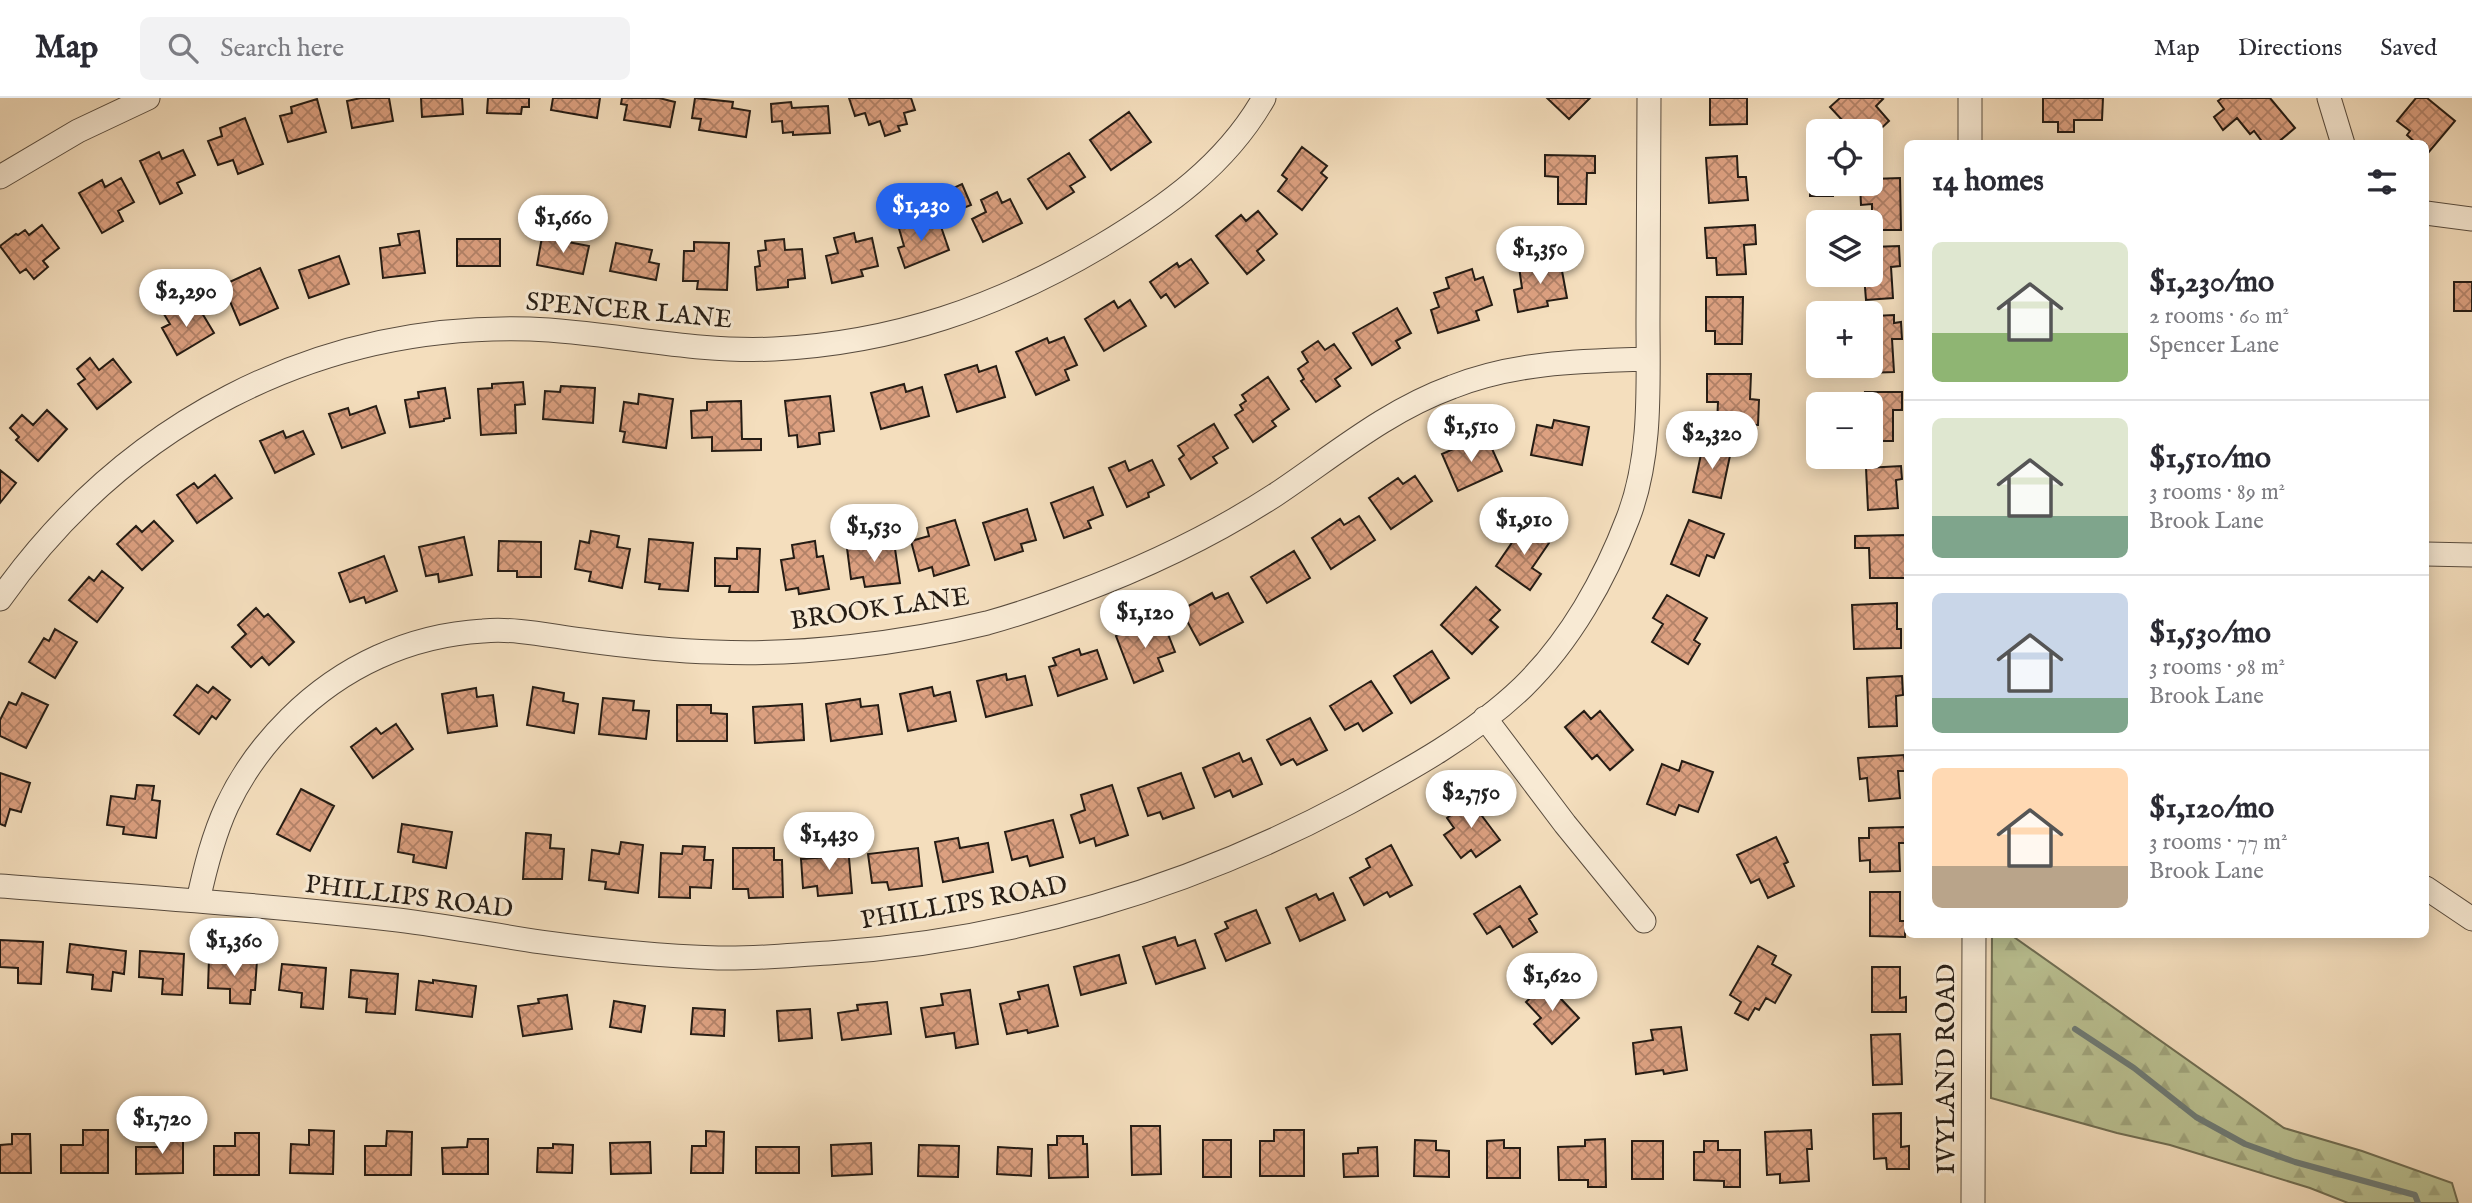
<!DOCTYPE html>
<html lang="en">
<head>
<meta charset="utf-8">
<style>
  :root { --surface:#fff; --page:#f2f2f3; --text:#2b2b33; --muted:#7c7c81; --line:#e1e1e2; --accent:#2563eb }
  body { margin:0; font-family:"IM FELL English",serif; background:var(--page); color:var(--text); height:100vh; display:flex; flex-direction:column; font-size:26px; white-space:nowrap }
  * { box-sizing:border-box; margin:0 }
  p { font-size:23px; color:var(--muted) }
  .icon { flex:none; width:38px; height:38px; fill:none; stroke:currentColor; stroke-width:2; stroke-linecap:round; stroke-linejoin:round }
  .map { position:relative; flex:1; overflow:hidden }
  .drawer { position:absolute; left:1904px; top:42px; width:525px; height:798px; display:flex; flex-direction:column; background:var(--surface); border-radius:10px; box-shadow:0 4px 18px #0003 }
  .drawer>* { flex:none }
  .fabs { position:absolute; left:1806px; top:21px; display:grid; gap:14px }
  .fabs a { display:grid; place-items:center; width:77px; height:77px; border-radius:10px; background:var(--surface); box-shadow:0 4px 18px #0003; font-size:35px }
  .price { position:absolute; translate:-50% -60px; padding:0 16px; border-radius:24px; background:#fff; color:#222; font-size:23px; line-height:46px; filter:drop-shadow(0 2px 4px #0008) }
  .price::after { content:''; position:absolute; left:50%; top:42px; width:21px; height:16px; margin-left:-10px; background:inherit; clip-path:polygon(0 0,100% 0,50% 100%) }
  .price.current { background:var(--accent); color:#fff }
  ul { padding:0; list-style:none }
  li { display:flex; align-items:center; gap:21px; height:175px; padding:0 28px }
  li+li { border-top:2px solid var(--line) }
  li span { display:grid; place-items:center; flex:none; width:196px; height:140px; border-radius:10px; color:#555 }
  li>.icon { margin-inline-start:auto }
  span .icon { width:84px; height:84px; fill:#fffc; stroke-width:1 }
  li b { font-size:30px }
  h2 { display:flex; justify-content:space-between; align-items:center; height:84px; padding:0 28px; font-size:30px }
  header { display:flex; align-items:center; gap:42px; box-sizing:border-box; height:98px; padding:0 35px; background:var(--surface); border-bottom:2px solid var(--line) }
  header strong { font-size:33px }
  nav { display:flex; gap:38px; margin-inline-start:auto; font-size:24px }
  .search { width:490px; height:63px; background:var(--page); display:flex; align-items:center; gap:18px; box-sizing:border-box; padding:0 24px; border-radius:10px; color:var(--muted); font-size:26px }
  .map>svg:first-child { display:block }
  .forest { fill:url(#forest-firs); stroke:#706e53; stroke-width:2 }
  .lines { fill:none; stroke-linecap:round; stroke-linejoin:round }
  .stream { stroke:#6e7b76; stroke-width:6 }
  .building { fill:url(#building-cross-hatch); stroke:#251c14; stroke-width:2 }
  .minor-casing { stroke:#594c3e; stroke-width:25 }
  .minor { stroke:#f8ead4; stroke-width:23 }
  .labels { text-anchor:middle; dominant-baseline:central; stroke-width:6; stroke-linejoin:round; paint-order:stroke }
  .street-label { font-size:26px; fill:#251c14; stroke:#f8ead4 }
</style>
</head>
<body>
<header>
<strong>Map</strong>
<div class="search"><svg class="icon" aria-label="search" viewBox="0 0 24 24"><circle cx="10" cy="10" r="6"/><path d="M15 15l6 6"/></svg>Search here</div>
<nav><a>Map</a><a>Directions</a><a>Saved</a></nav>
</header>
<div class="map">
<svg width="2472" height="1105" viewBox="0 0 2472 1105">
  <defs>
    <pattern id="forest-firs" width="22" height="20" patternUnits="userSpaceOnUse" patternTransform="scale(1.75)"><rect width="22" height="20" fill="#bac192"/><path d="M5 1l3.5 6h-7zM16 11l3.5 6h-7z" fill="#a0a57d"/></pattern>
    <pattern id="building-cross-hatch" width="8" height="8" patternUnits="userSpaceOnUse" patternTransform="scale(1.75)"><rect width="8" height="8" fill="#dca080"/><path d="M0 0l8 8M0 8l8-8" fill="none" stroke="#b28268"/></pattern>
  </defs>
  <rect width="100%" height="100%" fill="#f4debd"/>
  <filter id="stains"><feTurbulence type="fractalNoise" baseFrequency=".00286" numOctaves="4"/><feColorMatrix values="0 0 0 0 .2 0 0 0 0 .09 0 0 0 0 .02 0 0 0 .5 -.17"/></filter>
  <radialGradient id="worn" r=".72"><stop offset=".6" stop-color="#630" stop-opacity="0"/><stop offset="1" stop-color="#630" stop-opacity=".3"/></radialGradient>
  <path class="forest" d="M1992,837H2011L2284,1030L2362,1053L2452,1085L2458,1105H2348L2310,1090L2170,1047L2117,1035L1991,1000Z"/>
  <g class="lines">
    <path class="stream" d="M2075,931L2134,970L2196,1019L2245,1046L2295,1064L2415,1097L2418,1105"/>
  </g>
  <path class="building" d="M361,0H389L393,23L352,30L347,3Z
    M421,0H462L463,16L422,19Z
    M488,0H529V9H522L521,16L487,15Z
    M553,0H600L597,20L551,12Z
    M622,0H659L675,4L670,29L624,22L627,7L621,6Z
    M695,0L733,4L732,10L750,13L746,39L699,32L701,21L692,20Z
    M849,0H911L915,12L904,15L907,26L898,28L900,33L885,38L880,23L869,27L865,15L855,18Z
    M1547,0H1590L1569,21Z
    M1710,0H1747V26L1710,27Z
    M1840,0H1881L1883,1L1876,8L1889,23L1871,40V33H1836L1834,32L1843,23L1830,9Z
    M2043,0H2103L2102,22H2074V34H2058V24H2043Z
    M2222,0H2270L2295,30L2276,46H2264L2254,33L2250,36L2237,20L2223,32L2214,19L2224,11L2218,3Z
    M2416,0H2427L2455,23L2428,55L2426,53V46H2417L2407,37L2410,33L2397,23Z
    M317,1L326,34L288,44L280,18L292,15L291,9Z
    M791,4L792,10L828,8L830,35L793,37V34L783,35L782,23L772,24L771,6Z
    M1129,14L1151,44L1111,72L1090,42Z
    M245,20L263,66L238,76L233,62L218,67L208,43L222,38L220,30Z
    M1302,49L1327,68L1321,75L1327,80L1302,112L1278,93L1287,81L1282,77Z
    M183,52L195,77L177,85L182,95L160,106L140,63L159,54L162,61Z
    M1069,55L1085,79L1070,88L1074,94L1047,111L1028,81Z
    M1545,57L1595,58V75H1587L1586,106H1558V79L1545,78Z
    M1737,58L1738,79H1746L1748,102L1709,105L1706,60Z
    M1810,72H1818V86H1833V98H1810Z
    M121,80L134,104L118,113L123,123L102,135L79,95L102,82L105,89Z
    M1900,80L1901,132H1872V106L1861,107L1860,86H1872V81Z
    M962,86L971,107L956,113L947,93Z
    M997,94L1002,105L1010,101L1022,125L983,144L972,121L986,114L981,102Z
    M1258,113L1277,136L1257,153L1264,162L1247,176L1216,138L1241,117L1246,123Z
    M912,123L915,131L939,123L949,152L905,170L898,150L904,148L898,127Z
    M42,127L59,150L43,163L48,169L34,181L26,171L20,175L0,148L16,136L18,137L25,132L29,137Z
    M1755,127L1756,146L1744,147L1746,176L1717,177L1716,160H1707L1705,130Z
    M419,133L425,175L383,180L380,150L400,147L398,136Z
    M854,135L856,144L872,140L878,168L861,172L863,178L832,185L826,158L838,155L834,140Z
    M542,139L589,148L583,176L537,167Z
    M457,141H500V168H457Z
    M784,141L785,152L802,151L805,180L788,182V189L757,192L755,169L760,168L758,153L766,152L765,143Z
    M694,144L729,145L727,192L697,191L698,183H683L684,153H694Z
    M616,145L652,152L649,164L659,166L656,182L610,173Z
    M1899,148L1900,168L1891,169L1893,200L1866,202L1864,177H1871V149Z
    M339,158L349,186L309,200L299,172Z
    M1191,161L1208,185L1175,209L1166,196L1161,200L1150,184L1177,165L1179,169Z
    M1560,162L1567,200L1547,203L1548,208L1518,214L1514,192L1522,190L1519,169Z
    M260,170L278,210L240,227L223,187Z
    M1472,171L1475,182L1483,179L1492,207L1476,213L1479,222L1438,235L1431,212L1439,209L1434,195L1449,190L1446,180Z
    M2454,184H2472V213H2454Z
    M1706,199H1743L1742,246H1715V233H1706Z
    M1130,202L1146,228L1104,253L1085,221L1114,203L1118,210Z
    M180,207L187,217L199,210L214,235L177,257L162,230L170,226L164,216Z
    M1397,210L1411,235L1396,243L1400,250L1372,267L1353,235Z
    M1894,217V225L1901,224L1902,241H1892L1894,274L1866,275V268H1871V226L1875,225L1874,218Z
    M1064,239L1077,267L1065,272L1069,282L1036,297L1016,254L1047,240L1049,245Z
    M1318,243L1325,252L1334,246L1351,270L1335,281L1340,288L1316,304L1301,283L1304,281L1298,271L1308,264L1302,254Z
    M90,260L99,272L113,261L131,284L97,311L78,286L85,281L77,271Z
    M977,267L979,274L996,268L1005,299L957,314L945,277Z
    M1707,276H1751L1750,301L1759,302L1758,327L1717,326L1718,304H1707Z
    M1268,279L1289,311L1272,323L1276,328L1253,344L1235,317L1243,312L1240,307L1246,303L1242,297Z
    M523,284L525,306L515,307L516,335L481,337L478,291L492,290V286Z
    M904,286L906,294L922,289L929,318L881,331L871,295Z
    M561,288L595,290L593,325L543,321L545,293L560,294Z
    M445,290L450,320L444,321V323L410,329L405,302L419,300L418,294Z
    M1865,294H1902V312H1893V343H1871V306H1858H1866Z
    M639,296L673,301L666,350L623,344L625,334L620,333L624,304L638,306Z
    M830,298L834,333L819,335L820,346L798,349L797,337L789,338L785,303Z
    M741,303L742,341H761V352L712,353V339L692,340L691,313L707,312V304Z
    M376,308L385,335L342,350L329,316L348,310L350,317Z
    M47,312L67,331L38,363L16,342L19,339L10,330L22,317L33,327Z
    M1554,322L1589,329L1582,367L1531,357L1537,327L1552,330Z
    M1214,326L1228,350L1213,359L1217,365L1191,381L1179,361L1184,357L1178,348Z
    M283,333L286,340L303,333L314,356L275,375L260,343Z
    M1471,343L1475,350L1489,344L1502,373L1458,393L1442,356Z
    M1703,347L1731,353L1721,400L1693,394Z
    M1152,362L1164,387L1148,395L1149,399L1127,409L1109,370L1125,363L1129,373Z
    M1901,368L1902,381L1896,382L1898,410L1868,412L1866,370Z
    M0,372L16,385L0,405Z
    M215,377L232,400L197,425L177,397L194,385L198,390Z
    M1415,378L1432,403L1391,431L1369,400L1398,380L1403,386Z
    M1093,389L1103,417L1088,423L1091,430L1064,440L1051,405Z
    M1027,411L1036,442L1021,446L1023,453L995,462L983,425Z
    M1359,418L1375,442L1331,471L1312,440L1340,421L1344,427Z
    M955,422L969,467L934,478L932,469L919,473L911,443L929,438L927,430Z
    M1689,422L1724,436L1714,460L1707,457L1699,478L1671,466Z
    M154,423L173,443L142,472L117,446L136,428L142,434Z
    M1524,427L1549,445L1532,470L1541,476L1530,492L1496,468Z
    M591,433L619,438L617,449L630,451L622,490L589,483L591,474L575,471L580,443L589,445Z
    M1908,437V480H1870L1869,450H1855V438Z
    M464,439L472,477L439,484L438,476L426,478L419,449Z
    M649,441L693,445L688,493L659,491L660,486L645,484Z
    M499,443L541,444V479H517V473H498Z
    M815,443L817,459L823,458L829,491L799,496L798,490L786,492L781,462L794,460L792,447Z
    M894,444L900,485L865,489L863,479L851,481L847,450Z
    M737,450L760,451L758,494H729L730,488H715V460L737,461Z
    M1294,453L1310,480L1267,505L1251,479Z
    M384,458L397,493L366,505L364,499L350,504L339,475Z
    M102,473L123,490L97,524L69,502L89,479L94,483Z
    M1476,489L1500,512L1490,522L1498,529L1472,556L1441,527Z
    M1212,495L1215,501L1228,495L1243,524L1200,547L1181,512Z
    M1667,497L1707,520L1694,542L1700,546L1688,566L1652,544L1663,526L1653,520Z
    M1897,505V531H1901V550L1854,551L1852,507Z
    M256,510L264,519L268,516L294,544L269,567L262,559L251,569L232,549L246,536L238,527Z
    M1146,526L1148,532L1164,526L1175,554L1158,560L1163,573L1134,585L1116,538Z
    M55,531L77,544L55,580L29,564L44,540L49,543Z
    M1079,551L1081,557L1097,552L1107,581L1058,598L1049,569L1056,567L1053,560Z
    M1432,553L1449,580L1411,605L1394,578Z
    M1006,576L1007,582L1025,578L1032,607L986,619L977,583Z
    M1902,578L1903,597L1896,598L1897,628L1869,629L1867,580Z
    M1371,583L1392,615L1363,633L1358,625L1345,632L1330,608Z
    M197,587L208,595L213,589L230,602L216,621L212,618L199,636L174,617Z
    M533,589L564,595L563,603L578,606L574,635L527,627Z
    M932,589L934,598L950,594L956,623L908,633L900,596Z
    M476,590L477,599L493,597L497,628L448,635L442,596Z
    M22,595L48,607L26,650L0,638V622L9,604L16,607Z
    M603,600L634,603L633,612L649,613L646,641L599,636Z
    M860,601L861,609L878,607L882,636L831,643L826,606Z
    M802,606L804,642L755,645L753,609Z
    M677,607H711V615L727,616V643H677Z
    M1584,613L1591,621L1600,613L1633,652L1610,672L1597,657L1592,661L1565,629Z
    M1310,620L1327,652L1297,667L1293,661L1281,667L1267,642Z
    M396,626L413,651L373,680L351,649L376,630L381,636Z
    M1239,655L1243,664L1251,660L1262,686L1233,699L1230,692L1215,699L1203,670Z
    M1904,657L1906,673H1898L1900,700L1869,703L1867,680L1860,681L1858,660Z
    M1682,663L1713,674L1698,714L1679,707L1675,717L1647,706L1662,666L1679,673Z
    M0,675L30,685L21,714L10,711L5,728L0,726Z
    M1181,675L1194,710L1163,721L1160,714L1148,718L1138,690Z
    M137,687L154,688L152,702L160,703L156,740L123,736L124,729L107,727L111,698L135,701Z
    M1112,687L1128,737L1096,748L1094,740L1080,745L1071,717L1085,712L1081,697Z
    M301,691L334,708L310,753L277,736Z
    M1476,698L1487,714L1482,718L1500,742L1476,759L1471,752L1461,760L1444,737L1454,730L1447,720Z
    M1053,722L1063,759L1030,768L1027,758L1012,762L1005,734Z
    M402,726L452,734L446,770L413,764L414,757L398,754Z
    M1905,729V745H1899L1900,773L1870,774V762L1860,763L1859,740H1869V730Z
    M526,735L551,737L550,750L564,751L562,781H523Z
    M1776,739L1788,764L1784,766L1794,788L1768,800L1759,781L1751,785L1737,757Z
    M958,740L960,750L988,745L993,774L943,784L935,744Z
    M621,744L643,747L638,795L605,791L606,784L589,782L592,752L619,756Z
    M1391,747L1412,787L1390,799L1387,794L1364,807L1350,780L1370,769L1366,761Z
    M683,748L705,749L704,762H713L711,790L690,789V800L659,799L661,755L682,756Z
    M848,748L852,795L818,798L817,788L803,790L801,761L827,759V749Z
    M733,750H774V762H782L783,799L749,800L748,791H733Z
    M918,750L922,788L889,792L887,784L872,785L868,756Z
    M1520,788L1537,816L1529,821L1537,834L1513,849L1500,828L1487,836L1474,816Z
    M1870,794H1900V823H1905V839L1870,838Z
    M1333,795L1345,822L1300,843L1286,810L1316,796L1319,802Z
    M1256,812L1270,845L1226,863L1215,836L1228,830L1225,824Z
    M1175,839L1178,848L1195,842L1205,870L1156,886L1143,849Z
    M0,842L43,844L41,886L18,885V870L0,869Z
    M70,846L126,853L124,876L113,874L111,893L92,891L93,877L67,874Z
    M1758,848L1776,858L1772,866L1791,877L1775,905L1766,900L1759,912L1755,910L1748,922L1735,915L1741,904L1730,897Z
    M140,853L184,856L182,897L162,896L163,881L139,879Z
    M1119,857L1126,885L1081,897L1074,869Z
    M209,860L257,862L255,892H251L250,906L230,905V891L208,890Z
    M282,866L326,870L323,911L301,909L302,895L279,892Z
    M1872,869H1900V900L1906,899V914H1872Z
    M351,872L398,876L395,916L366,914L367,901L349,899Z
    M433,882L476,888L472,919L416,912L419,883L433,885Z
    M1546,885L1579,920L1552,946L1534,926L1541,920L1526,904Z
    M1048,887L1058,928L1028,935L1027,932L1007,936L1000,906L1020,901L1018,894Z
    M970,892L978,946L956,950L954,935L926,939L921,910L943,907L941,896Z
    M567,897L572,931L523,938L518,908L539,905L538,901Z
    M614,903L645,908L641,934L610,929Z
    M887,904L891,936L842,942L838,915L858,912L857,907Z
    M693,910L725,912L724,938L691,936Z
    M810,911L812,940L779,943L777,913Z
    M1681,929L1687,972L1664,976L1663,972L1636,976L1633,945L1653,942L1651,932Z
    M1900,936L1902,986L1873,987L1871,937Z
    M1901,1015V1049L1909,1048V1071H1887L1886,1060L1874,1061L1873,1016Z
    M1131,1028H1160L1161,1076L1132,1077Z
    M83,1032H108V1075H61V1047H83Z
    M309,1032L334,1033L333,1076L290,1075L291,1046L309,1047Z
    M1274,1032H1304V1078H1260V1043H1274Z
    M1811,1032L1812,1051H1807L1809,1083L1780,1085V1076L1767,1077L1765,1034Z
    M387,1033L412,1034L411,1077H365V1048H386Z
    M706,1033L724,1034L723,1075H691L692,1048H706Z
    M160,1035H183V1075L136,1076V1049H160Z
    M235,1035H259V1077H214V1048H235Z
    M12,1036H30L31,1075H0V1047L12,1046Z
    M1057,1038H1083V1046H1087L1088,1079L1049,1080L1048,1047H1057Z
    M468,1041H488V1076H443L442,1050L467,1049Z
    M1605,1041L1606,1089H1588V1082H1559L1558,1049L1585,1048V1042Z
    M1203,1042H1231V1079H1203Z
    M1415,1042L1436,1043V1052L1449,1053V1079L1414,1078Z
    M1504,1042V1050H1520V1080H1487V1043Z
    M1632,1043H1663V1081H1632Z
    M1704,1043H1718V1052H1740V1089H1724V1083L1694,1082V1054H1704Z
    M650,1044L651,1075L611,1076L610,1045Z
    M871,1045L872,1076L832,1078L831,1047Z
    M553,1046L573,1047L572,1075L537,1074L538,1050H553Z
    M919,1047L959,1048L958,1079L918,1078Z
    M756,1049H799V1075H756Z
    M998,1049L1032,1051L1031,1078L997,1076Z
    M1377,1049L1378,1078L1344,1079L1343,1056L1358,1055V1050Z"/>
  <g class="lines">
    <defs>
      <path id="minor" d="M1970,0V46
        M2329,0L2343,46
        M0,79L78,33L148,0
        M2426,115L2472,121
        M2426,456L2472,457
        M0,501C124,326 314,225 530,231C611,234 692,255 774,251C894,245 998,209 1101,148C1166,109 1226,67 1264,0
        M1485,620L1565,726L1644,823
        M0,788C133,798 266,807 398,822C446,828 494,837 541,844C600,852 659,858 718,860C755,861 792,857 829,855C1011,843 1187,791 1348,705C1409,672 1473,637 1523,589C1570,543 1605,481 1628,420C1652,358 1648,287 1648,222C1649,148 1649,74 1649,0
        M2426,790L2472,821
        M198,803C205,771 213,738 227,708C257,644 314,588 378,559C411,544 448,535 483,533C516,530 550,538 582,542C626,548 670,553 715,554C799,558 905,545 987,525C1016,517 1045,507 1074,496C1144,470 1212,438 1275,397C1332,359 1386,313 1452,289C1515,264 1581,263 1648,261
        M1973,1105L1974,836"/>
    </defs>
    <use href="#minor" class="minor-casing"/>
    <use href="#minor" class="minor"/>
  </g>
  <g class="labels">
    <g class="street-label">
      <text transform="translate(629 213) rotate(5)">SPENCER LANE</text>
      <text transform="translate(880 511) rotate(-8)">BROOK LANE</text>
      <text transform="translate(409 799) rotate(7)">PHILLIPS ROAD</text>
      <text transform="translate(964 805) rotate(-10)">PHILLIPS ROAD</text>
      <text transform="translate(1946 971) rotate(-90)">IVYLAND ROAD</text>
    </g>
  </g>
  <rect width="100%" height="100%" filter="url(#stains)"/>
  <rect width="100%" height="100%" fill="url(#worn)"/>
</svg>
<div class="fabs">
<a><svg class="icon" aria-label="locate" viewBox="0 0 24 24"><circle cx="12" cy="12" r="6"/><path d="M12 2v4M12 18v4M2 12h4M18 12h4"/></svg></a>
<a><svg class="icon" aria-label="layers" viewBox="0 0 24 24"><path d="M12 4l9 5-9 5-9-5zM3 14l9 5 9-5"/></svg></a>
<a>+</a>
<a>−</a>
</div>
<b class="price current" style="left:921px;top:145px">$1,230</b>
<b class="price" style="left:563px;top:157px">$1,660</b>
<b class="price" style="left:1540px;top:188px">$1,350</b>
<b class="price" style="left:186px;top:231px">$2,290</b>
<b class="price" style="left:1471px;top:366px">$1,510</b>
<b class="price" style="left:1712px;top:373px">$2,320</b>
<b class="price" style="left:1524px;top:459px">$1,910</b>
<b class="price" style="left:874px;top:466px">$1,530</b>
<b class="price" style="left:1145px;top:552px">$1,120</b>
<b class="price" style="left:1471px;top:732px">$2,750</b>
<b class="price" style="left:829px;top:774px">$1,430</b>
<b class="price" style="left:234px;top:880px">$1,360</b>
<b class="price" style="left:1552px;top:915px">$1,620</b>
<b class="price" style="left:162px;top:1058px">$1,720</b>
<section class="drawer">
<h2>14 homes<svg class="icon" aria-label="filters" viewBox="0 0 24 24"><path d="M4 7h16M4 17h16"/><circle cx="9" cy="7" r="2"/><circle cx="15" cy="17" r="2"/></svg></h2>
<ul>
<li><span style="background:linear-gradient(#dfe7d0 65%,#8fb573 0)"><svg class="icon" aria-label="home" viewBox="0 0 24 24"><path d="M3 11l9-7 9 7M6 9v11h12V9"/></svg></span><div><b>$1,230/mo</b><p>2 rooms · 60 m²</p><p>Spencer Lane</p></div></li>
<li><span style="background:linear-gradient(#dfe7d0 70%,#7fa58c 0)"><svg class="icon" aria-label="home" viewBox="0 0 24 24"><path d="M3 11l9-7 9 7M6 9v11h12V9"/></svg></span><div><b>$1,510/mo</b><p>3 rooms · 89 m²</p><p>Brook Lane</p></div></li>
<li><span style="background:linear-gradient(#c9d6e8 75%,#7fa58c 0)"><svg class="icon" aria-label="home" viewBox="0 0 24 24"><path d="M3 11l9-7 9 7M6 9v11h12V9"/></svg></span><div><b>$1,530/mo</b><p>3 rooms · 98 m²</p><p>Brook Lane</p></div></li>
<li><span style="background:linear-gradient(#ffd9b3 70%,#b9a48a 0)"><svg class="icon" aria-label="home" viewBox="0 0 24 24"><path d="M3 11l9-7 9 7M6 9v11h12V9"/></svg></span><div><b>$1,120/mo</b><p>3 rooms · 77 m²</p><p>Brook Lane</p></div></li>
</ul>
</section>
</div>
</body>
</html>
